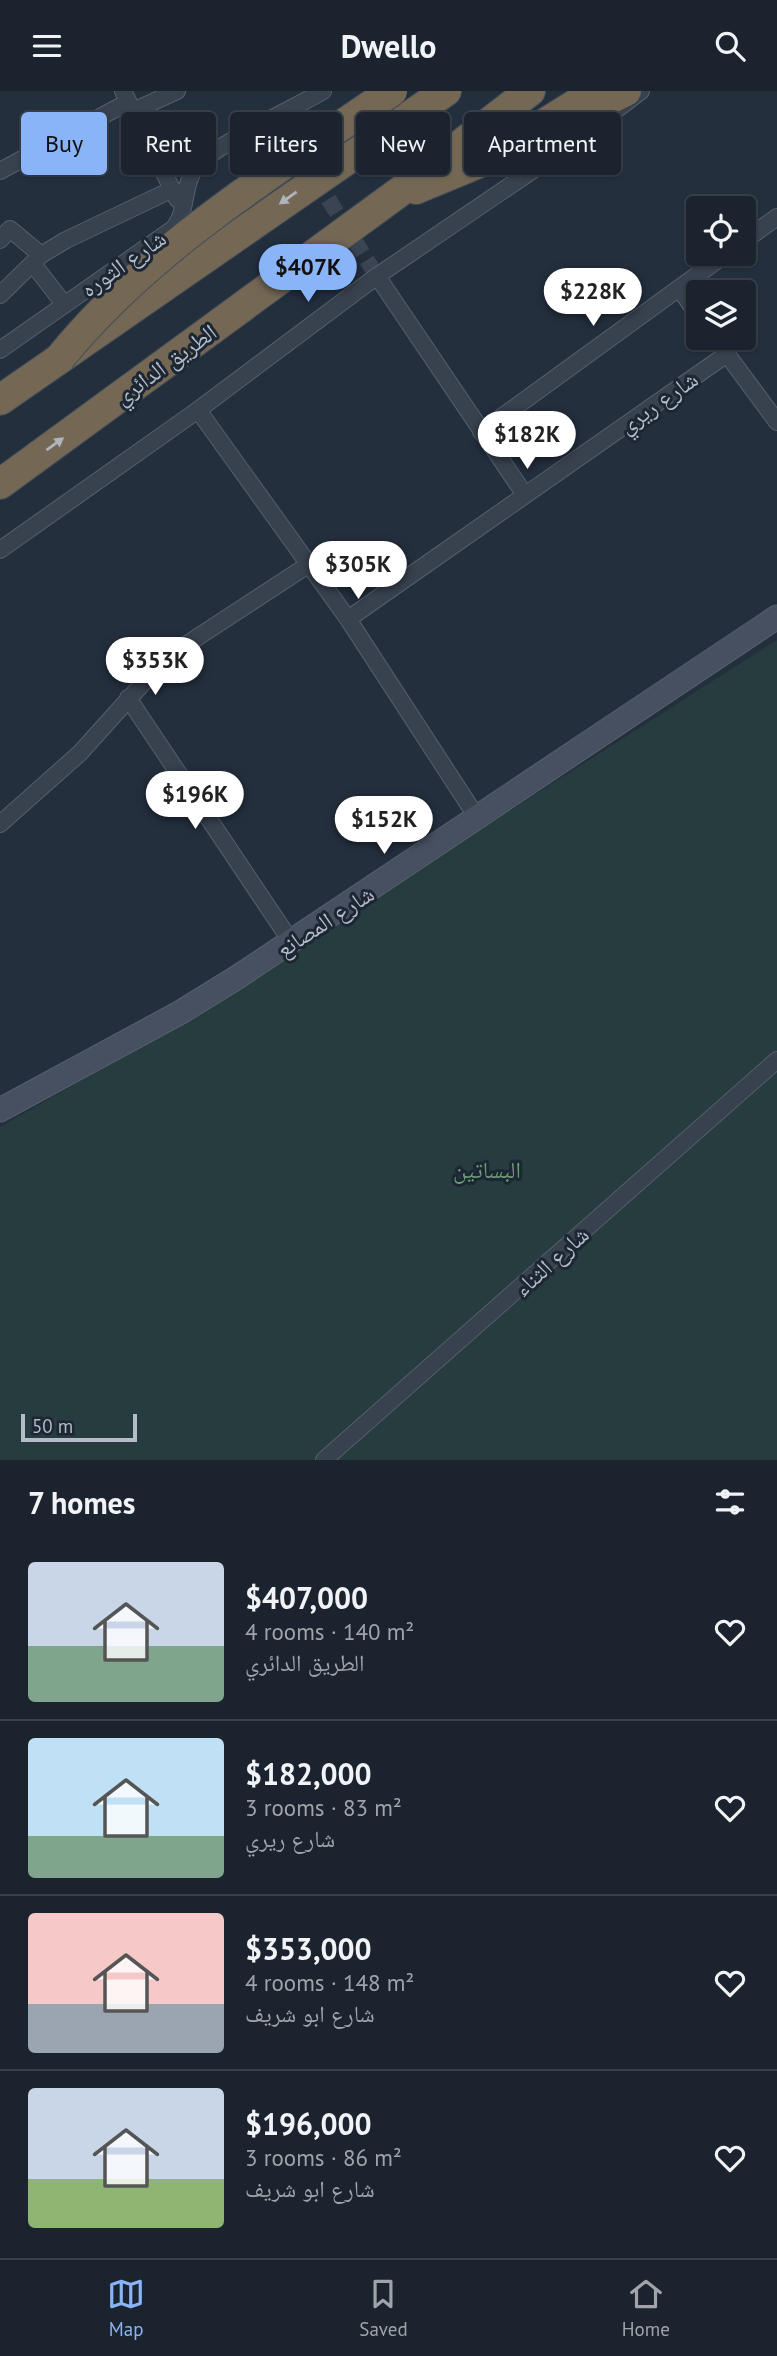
<!DOCTYPE html>
<html lang="en">
<head>
<meta charset="utf-8">
<style>
  :root { --surface:#1b232e; --page:#242b36; --text:#f1f3f6; --muted:#a0a4aa; --line:#39404a; --accent:#8ab4f8 }
  body { margin:0; font-family:"PT Sans","Noto Naskh Arabic",sans-serif; background:var(--page); color:var(--text); height:100vh; display:flex; flex-direction:column; font-size:26px; white-space:nowrap }
  * { box-sizing:border-box; margin:0 }
  p { font-size:23px; color:var(--muted) }
  .icon { flex:none; width:38px; height:38px; fill:none; stroke:currentColor; stroke-width:2; stroke-linecap:round; stroke-linejoin:round }
  .map { position:relative; height:1369px; overflow:hidden }
  .sheet { display:flex; flex-direction:column; background:var(--surface); flex:1 }
  .sheet>* { flex:none }
  .hud { position:absolute; left:21px; top:21px; width:735px; height:63px; display:flex; gap:14px }
  .buttons { position:absolute; left:686px; top:105px; display:grid; gap:14px }
  .buttons a { display:grid; place-items:center; width:70px; height:70px; border-radius:7px; background:var(--surface); box-shadow:0 2px 5px #0004,0 0 0 2px var(--line); font-size:35px }
  .scale { position:absolute; left:21px; bottom:18px; width:116px; box-sizing:border-box; padding-left:7px; border:4px solid #b4bcc9; border-top:0; font-size:19px; line-height:24px; white-space:nowrap; color:#b4bcc9; -webkit-text-stroke:5px #1d2633; paint-order:stroke }
  .price { position:absolute; translate:-50% -60px; padding:0 16px; border-radius:24px; background:#fff; color:#222; font-size:23px; line-height:46px; filter:drop-shadow(0 2px 4px #0008) }
  .price::after { content:''; position:absolute; left:50%; top:42px; width:21px; height:16px; margin-left:-10px; background:inherit; clip-path:polygon(0 0,100% 0,50% 100%) }
  .price.active { background:var(--accent); color:#111 }
  ul { padding:0; list-style:none }
  li { display:flex; align-items:center; gap:21px; height:175px; padding:0 28px }
  li+li { border-top:2px solid var(--line) }
  li span { display:grid; place-items:center; flex:none; width:196px; height:140px; border-radius:7px; color:#555 }
  li>.icon { margin-inline-start:auto }
  span .icon { width:84px; height:84px; fill:#fffc; stroke-width:1 }
  li b { font-size:30px }
  h2 { display:flex; justify-content:space-between; align-items:center; height:84px; padding:0 28px; font-size:30px }
  .pill { padding:0 24px; border-radius:7px; background:var(--surface); box-shadow:0 2px 5px #0004,0 0 0 2px var(--line); font-size:24px; line-height:63px }
  .pill.active { background:var(--accent); color:#111 }
  header { display:flex; justify-content:space-between; align-items:center; height:91px; padding:0 28px; background:var(--surface); font-size:32px; font-weight:700 }
  .dock { display:flex; justify-content:space-around; align-items:center; height:98px; border-top:2px solid var(--line); background:var(--surface); font-size:19px; color:var(--muted) }
  .dock a { display:grid; justify-items:center; gap:4px }
  .dock .active { color:var(--accent) }
  .map>svg:first-child { display:block }
  .green { fill:#263c3f }
  .lines { fill:none; stroke-linecap:round; stroke-linejoin:round }
  .street-tunnel { stroke:#3a4453; stroke-width:16; stroke-dasharray:16 8; stroke-linecap:butt }
  .street-casing { stroke:#565f6c; stroke-width:18 }
  .secondary-casing { stroke:#565f6c; stroke-width:25 }
  .highway-casing { stroke:#434c59; stroke-width:32 }
  .street { stroke:#38414e; stroke-width:16 }
  .secondary { stroke:#465061; stroke-width:23 }
  .highway { stroke:#746855; stroke-width:30 }
  .highway-bridge-casing { stroke:#434c59; stroke-width:32; stroke-linecap:butt }
  .highway-bridge { stroke:#746855; stroke-width:30 }
  .oneway { fill:#aeb4bd }
  .labels { text-anchor:middle; dominant-baseline:central; stroke-width:6; stroke-linejoin:round; paint-order:stroke }
  .street-label { font-size:23px; fill:#b4bcc9; stroke:#1d2633 }
  .park-label { font-size:23px; fill:#6b9a76; stroke:#1d2633 }
</style>
</head>
<body>
<header><svg class="icon" aria-label="menu" viewBox="0 0 24 24"><path d="M4 6h16M4 12h16M4 18h16"/></svg>Dwello<svg class="icon" aria-label="search" viewBox="0 0 24 24"><circle cx="10" cy="10" r="6"/><path d="M15 15l6 6"/></svg></header>
<div class="map">
<svg width="777" height="1369" viewBox="0 0 777 1369">
  <rect width="100%" height="100%" fill="#242f3e"/>
  <path class="green" d="M777,549V1369H0V1036L135,959Z"/>
  <g class="lines">
    <path class="street-tunnel" d="M277,27L377,185"/>
    <defs>
      <path id="street" d="M123,0L177,108
        M133,20L177,0
        M0,80L128,11
        M0,149L10,138L41,164
        M744,150L777,126
        M33,173L64,213
        M377,185L525,404
        M679,197L698,224
        M0,204L41,164L66,149L173,98
        M715,247L777,331
        M0,259L174,137C188,119 182,95 196,76C211,56 296,16 323,0
        M198,319L348,528L478,728
        M481,341L726,163
        M0,459L198,319L377,185L570,54L641,0
        M348,528L727,263
        M128,607L292,852
        M0,733L80,662L153,581L181,557L308,474
        M324,1369L777,969"/>
      <path id="secondary" d="M0,1019L181,921L236,887L777,526"/>
      <path id="highway" d="M583,22L626,0
        M416,98L486,69L597,0
        M0,309L446,0
        M0,393L398,102L530,0"/>
    </defs>
    <use href="#street" class="street-casing"/>
    <use href="#secondary" class="secondary-casing"/>
    <use href="#highway" class="highway-casing"/>
    <use href="#street" class="street"/>
    <use href="#secondary" class="secondary"/>
    <use href="#highway" class="highway"/>
    <defs>
      <path id="highway-bridge" d="M60,267C150,156 276,80 392,0"/>
    </defs>
    <use href="#highway-bridge" class="highway-bridge-casing"/>
    <use href="#highway-bridge" class="highway-bridge"/>
  </g>
  <defs><path id="oneway-solid" d="M-6-.8H1V-3.2L6.5 0L1 3.2V.8H-6Z" transform="scale(1.75)"/></defs>
  <g class="oneway">
    <use href="#oneway-solid" transform="translate(288 107) rotate(145)"/>
    <use href="#oneway-solid" transform="translate(55 353) rotate(-36)"/>
  </g>
  <g class="labels">
    <g class="street-label">
      <text transform="translate(123 172) rotate(-35)">شارع الثوره</text>
      <text transform="translate(165 273) rotate(-36)">الطريق الدائري</text>
      <text transform="translate(658 311) rotate(-35)">شارع ريري</text>
      <text transform="translate(325 830) rotate(-33)">شارع المصانع</text>
      <text transform="translate(551 1170) rotate(-42)">شارع الثناء</text>
    </g>
    <g class="park-label">
      <text x="487" y="1078">البساتين</text>
    </g>
  </g>
</svg>
<div class="buttons">
<a><svg class="icon" aria-label="locate" viewBox="0 0 24 24"><circle cx="12" cy="12" r="6"/><path d="M12 2v4M12 18v4M2 12h4M18 12h4"/></svg></a>
<a><svg class="icon" aria-label="layers" viewBox="0 0 24 24"><path d="M12 4l9 5-9 5-9-5zM3 14l9 5 9-5"/></svg></a>
</div>
<div class="scale">50 m</div>
<b class="price active" style="left:308px;top:213px">$407K</b>
<b class="price" style="left:593px;top:237px">$228K</b>
<b class="price" style="left:527px;top:380px">$182K</b>
<b class="price" style="left:358px;top:510px">$305K</b>
<b class="price" style="left:155px;top:606px">$353K</b>
<b class="price" style="left:195px;top:740px">$196K</b>
<b class="price" style="left:384px;top:765px">$152K</b>
<div class="hud">
<a class="pill active">Buy</a>
<a class="pill">Rent</a>
<a class="pill">Filters</a>
<a class="pill">New</a>
<a class="pill">Apartment</a>
</div>
</div>
<section class="sheet">
<h2>7 homes<svg class="icon" aria-label="filters" viewBox="0 0 24 24"><path d="M4 7h16M4 17h16"/><circle cx="9" cy="7" r="2"/><circle cx="15" cy="17" r="2"/></svg></h2>
<ul>
<li><span style="background:linear-gradient(#c9d6e8 60%,#7fa58c 0)"><svg class="icon" aria-label="home" viewBox="0 0 24 24"><path d="M3 11l9-7 9 7M6 9v11h12V9"/></svg></span><div><b>$407,000</b><p>4 rooms · 140 m²</p><p>الطريق الدائري</p></div><svg class="icon" aria-label="heart" viewBox="0 0 24 24"><path d="M12 20l-8-8c-3-5 5-10 8-4 3-6 11-1 8 4z"/></svg></li>
<li><span style="background:linear-gradient(#bfe0f5 70%,#7fa58c 0)"><svg class="icon" aria-label="home" viewBox="0 0 24 24"><path d="M3 11l9-7 9 7M6 9v11h12V9"/></svg></span><div><b>$182,000</b><p>3 rooms · 83 m²</p><p>شارع ريري</p></div><svg class="icon" aria-label="heart" viewBox="0 0 24 24"><path d="M12 20l-8-8c-3-5 5-10 8-4 3-6 11-1 8 4z"/></svg></li>
<li><span style="background:linear-gradient(#f6c9c9 65%,#9aa5b1 0)"><svg class="icon" aria-label="home" viewBox="0 0 24 24"><path d="M3 11l9-7 9 7M6 9v11h12V9"/></svg></span><div><b>$353,000</b><p>4 rooms · 148 m²</p><p>شارع ابو شريف</p></div><svg class="icon" aria-label="heart" viewBox="0 0 24 24"><path d="M12 20l-8-8c-3-5 5-10 8-4 3-6 11-1 8 4z"/></svg></li>
<li><span style="background:linear-gradient(#c9d6e8 65%,#8fb573 0)"><svg class="icon" aria-label="home" viewBox="0 0 24 24"><path d="M3 11l9-7 9 7M6 9v11h12V9"/></svg></span><div><b>$196,000</b><p>3 rooms · 86 m²</p><p>شارع ابو شريف</p></div><svg class="icon" aria-label="heart" viewBox="0 0 24 24"><path d="M12 20l-8-8c-3-5 5-10 8-4 3-6 11-1 8 4z"/></svg></li>
</ul>
</section>
<nav class="dock">
<a class="active"><svg class="icon" aria-label="map" viewBox="0 0 24 24"><path d="M3 6l6-2 6 2 6-2v14l-6 2-6-2-6 2zM9 4v14M15 6v14"/></svg>Map</a>
<a><svg class="icon" aria-label="saved" viewBox="0 0 24 24"><path d="M7 4h10v16l-5-4-5 4z"/></svg>Saved</a>
<a><svg class="icon" aria-label="home" viewBox="0 0 24 24"><path d="M3 11l9-7 9 7M6 9v11h12V9"/></svg>Home</a>
</nav>
</body>
</html>
